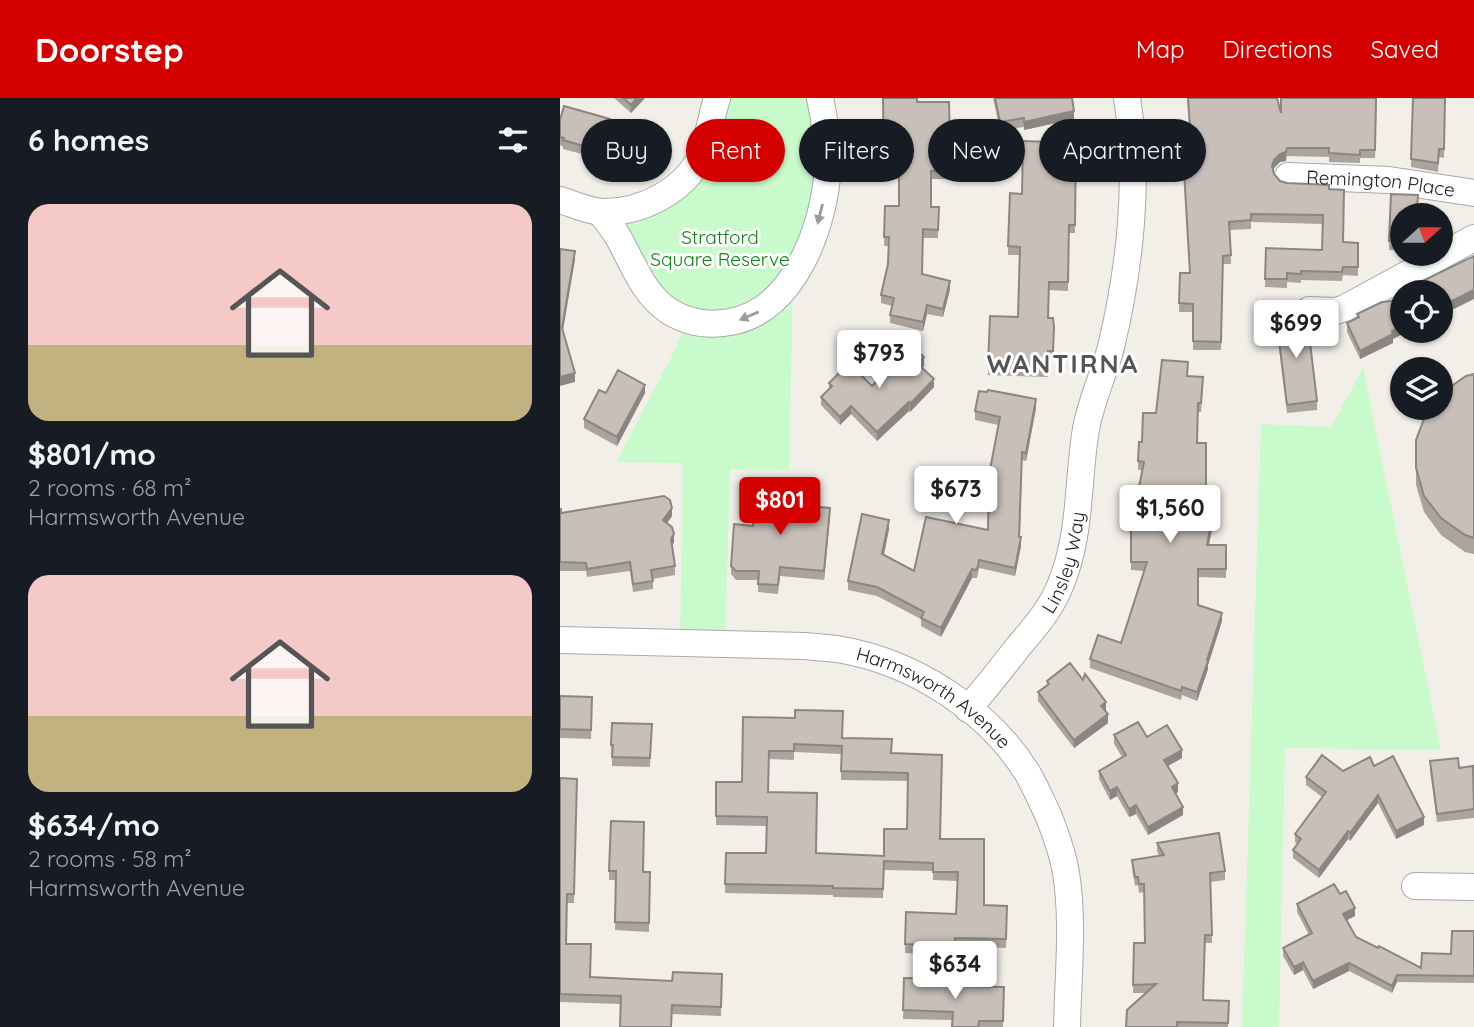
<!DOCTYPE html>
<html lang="en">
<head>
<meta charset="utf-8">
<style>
  :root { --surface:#171b24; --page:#242831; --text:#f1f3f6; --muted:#9ea1a6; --accent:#d40000 }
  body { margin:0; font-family:Quicksand,sans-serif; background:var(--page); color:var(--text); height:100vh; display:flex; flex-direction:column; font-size:26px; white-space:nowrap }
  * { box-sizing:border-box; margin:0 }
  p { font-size:23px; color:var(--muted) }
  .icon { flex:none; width:38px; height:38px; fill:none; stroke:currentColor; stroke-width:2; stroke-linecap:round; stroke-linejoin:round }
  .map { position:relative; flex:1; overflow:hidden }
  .side { display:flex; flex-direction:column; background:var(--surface); width:560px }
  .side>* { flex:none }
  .hud { position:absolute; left:21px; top:21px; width:665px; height:63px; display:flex; gap:14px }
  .needle { width:46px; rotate:69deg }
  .controls { position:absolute; left:830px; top:105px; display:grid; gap:14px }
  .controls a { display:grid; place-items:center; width:63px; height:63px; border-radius:50%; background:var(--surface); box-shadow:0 2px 5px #0004; font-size:35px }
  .price { position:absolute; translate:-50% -60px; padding:0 16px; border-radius:7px; background:#fff; color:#222; font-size:23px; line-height:46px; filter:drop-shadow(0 2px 4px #0008) }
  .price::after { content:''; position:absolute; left:50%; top:42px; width:21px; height:16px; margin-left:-10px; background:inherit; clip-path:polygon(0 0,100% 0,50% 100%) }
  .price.active { background:var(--accent); color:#fff }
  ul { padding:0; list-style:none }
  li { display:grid; align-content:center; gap:14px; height:371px; padding:0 28px }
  li span { display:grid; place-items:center; height:217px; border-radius:21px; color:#555 }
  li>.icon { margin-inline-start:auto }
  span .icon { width:126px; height:126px; fill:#fffc; stroke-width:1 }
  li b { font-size:30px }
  h2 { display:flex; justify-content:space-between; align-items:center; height:84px; padding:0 28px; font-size:30px }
  .pill { padding:0 24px; border-radius:32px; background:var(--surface); box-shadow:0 2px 5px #0004; font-size:24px; line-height:63px }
  .pill.active { background:var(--accent); color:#fff }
  header { display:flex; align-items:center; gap:42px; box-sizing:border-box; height:98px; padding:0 35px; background:var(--accent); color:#fff }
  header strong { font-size:33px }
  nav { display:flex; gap:38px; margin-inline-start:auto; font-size:24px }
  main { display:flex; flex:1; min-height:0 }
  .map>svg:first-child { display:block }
  .park { fill:#c8facc }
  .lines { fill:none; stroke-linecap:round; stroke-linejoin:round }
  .minor-casing { stroke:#a9a9a9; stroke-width:28 }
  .minor { stroke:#fff; stroke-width:26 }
  .wall { fill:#aba49e; fill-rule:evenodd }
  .shaded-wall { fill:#8b8681 }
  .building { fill:#c7bfb8; stroke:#8b8681; stroke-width:2; fill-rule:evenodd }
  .oneway { fill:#9c9c9c }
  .labels { text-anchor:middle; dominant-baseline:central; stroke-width:6; stroke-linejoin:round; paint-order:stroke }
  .street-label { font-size:19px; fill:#222; stroke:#fff }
  .park-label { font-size:19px; fill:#0c8416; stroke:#fff }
  .district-label { font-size:26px; font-weight:bold; letter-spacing:2px; fill:#555; stroke:#fff }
</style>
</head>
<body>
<header>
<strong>Doorstep</strong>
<nav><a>Map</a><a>Directions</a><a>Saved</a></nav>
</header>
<main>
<section class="side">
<h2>6 homes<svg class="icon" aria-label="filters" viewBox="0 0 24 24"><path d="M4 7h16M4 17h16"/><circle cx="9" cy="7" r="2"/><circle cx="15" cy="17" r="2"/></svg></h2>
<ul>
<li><span style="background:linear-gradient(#f6c9c9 65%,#c2b280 0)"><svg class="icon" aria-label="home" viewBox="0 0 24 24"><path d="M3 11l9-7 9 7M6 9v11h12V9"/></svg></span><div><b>$801/mo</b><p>2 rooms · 68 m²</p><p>Harmsworth Avenue</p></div></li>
<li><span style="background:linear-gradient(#f6c9c9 65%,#c2b280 0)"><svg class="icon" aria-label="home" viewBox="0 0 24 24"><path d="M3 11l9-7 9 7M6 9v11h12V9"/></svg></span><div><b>$634/mo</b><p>2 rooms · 58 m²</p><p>Harmsworth Avenue</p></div></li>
</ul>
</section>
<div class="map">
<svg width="914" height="929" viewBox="0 0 914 929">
  <rect width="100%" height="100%" fill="#f2efe9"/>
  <path class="park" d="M157,0H260L268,45L233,180L229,372L170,371L165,546L120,545L123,365L56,364L113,256L128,222L111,214L55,113L107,95Z
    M803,270L881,652L725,650L719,929H682L701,326L771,329Z"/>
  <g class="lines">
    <defs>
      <g id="minor">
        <path id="s1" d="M728,78L829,82L914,95"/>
        <path d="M0,102C13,106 28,113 42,114C81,115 124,93 141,58C149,39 151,19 157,0"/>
        <path d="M40,114C46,122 53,130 58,139C73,165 83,196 109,213C128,225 149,228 170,224C235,213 265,126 268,68C268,45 265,23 260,0"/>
        <path d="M749,212L776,213L785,210L914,140"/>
        <path id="s2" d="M0,542L245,548C256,549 267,550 277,551C352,563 428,611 468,676C476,690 482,704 489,719C496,737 503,756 506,775C514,825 508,878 507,929"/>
        <path id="s3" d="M408,611C425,591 442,570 458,549C474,530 491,511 500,488C522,436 517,384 526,331C531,303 544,276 551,249C570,170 580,80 567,0"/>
        <path d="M855,788L914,789"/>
      </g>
    </defs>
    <use href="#minor" class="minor-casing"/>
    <use href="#minor" class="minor"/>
  </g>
  <path class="wall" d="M54,0H85L71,15Z
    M323,0L357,4L390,38L404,41L413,42L411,78L388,77V81H371V109H379L378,140H363L362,176L390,191L383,219L367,216L363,233L330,225V217L332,208L321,205V197L328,166L329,148H324L325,108H339V81H324Z
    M433,0H512L514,21L464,32V29L440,32Z
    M627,0H717L721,15L817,0L815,60H800V65L769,64V59L727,58L726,63L720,64L714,70L713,74L714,76L720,83L727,85L769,91L783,144L798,145V178L783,177L782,183L741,182V185L727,184V190L705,189L706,150L762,152L763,126L691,124V131L670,132L671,166H663L661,252H633V214H619L620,175H630L626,43L630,42Z
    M853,0H885L884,60L879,59L878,74L851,69Z
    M0,22L50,30L41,61L3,51V49L0,47Z
    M516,45L515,135H509L508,193L489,192L488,220L494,238L493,262H488V279L428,277L430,218L458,219L460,157H448V148L462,96Z
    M831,96L842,117V152H829Z
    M797,216L833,241V245L800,261L787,234V225L797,220Z
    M716,217L742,229L757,303V312L727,315L716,226Z
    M364,268L362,270L374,289L350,314L349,313L317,343L291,316L280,327L261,307V299L269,291V285L312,288Z
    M914,276V456L905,454L881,437L864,414L856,387V342Z
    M628,278L643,288L641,314H638L637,345L646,389L658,400L649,447H666V480L638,479V507L662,523L648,567V571L637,603L622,597L621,602L530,570V561L561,545L584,473L571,472V429L582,372H578V363L582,344L596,315Z
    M46,295H85L57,348L24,330V321Z
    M476,310L466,363L462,362L460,439L461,448L455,478L419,470L417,480H412L381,539L361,528V521L317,498L288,492V483L329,431L324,457L354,473L428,432L438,327L415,322V313Z
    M218,395V405L270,418L264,482L220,478L218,496L198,494V482H176L171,476V468Z
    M0,411L1,415L112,418L107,425L114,444L112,448L115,468V477L93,481V491L73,494L70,473L27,479L26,473H0Z
    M487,583L546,613L548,625L514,650L478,603V594L487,587Z
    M0,598L32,599L31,641L0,640Z
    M183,619L282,640L331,655L382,657L380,741L424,807L447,808L446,850L395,848V857L345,855L346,814L396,816L397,783L373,782V773L324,772L323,800L273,799V797L165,795L166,755H206L207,728L156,727V684H182ZM234,654L281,656V682L348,683L347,731L324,758L256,755L208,694L209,661L234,662Z
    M52,625L92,626L90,669L52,668V656H51Z
    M554,637L587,639L622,660L608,668L618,694L616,695L623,717L588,737L576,716L569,719L557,698L550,702L539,681V673L562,659L554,646Z
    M870,663L899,670L914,672V720L877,724L870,672Z
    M814,668L864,727L836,741L818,705L790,743L788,741L759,780L733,760V752L737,746L735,744V736L762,699L746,687V679Z
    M0,680L17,681L14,805H7L6,846L30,879L112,883L162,876L161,918L112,916L60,906L0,904Z
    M597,745L665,773V782L651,784L652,845H645L643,902L669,903L668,929H566L586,895H573L574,845H585L584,794L579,795L578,787L575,788L572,770V762L599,758L597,753Z
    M49,773L90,774L89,834L55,832L56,782H49Z
    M780,796L795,818L787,822L796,839L861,870L891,856L914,833V885L837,884L832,895L789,873L753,891L743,872L734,877L723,858V850L749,837L737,814V806Z
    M344,880L394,888L444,889L443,929H392L393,922L343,921Z"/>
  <path class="shaded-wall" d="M77,0H85L71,15V7Z
    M514,13V21L464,32V24Z
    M50,21V30L41,61V53Z
    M726,54V63L720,64L714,70L712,77V68L714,62L720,56Z
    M15,153V162L2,238V230Z
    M390,183V191L383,219V211Z
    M914,192V201L880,218V209Z
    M367,207V216L363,233V224Z
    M842,228V233H849L833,241V245L800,261V253L832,233Z
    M364,259V268L358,274V266Z
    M15,275V284L0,288V279Z
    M374,281V289L350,314V306Z
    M85,287V295L57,348V339Z
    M476,301V310L466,363V355Z
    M349,304V313L317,343V334Z
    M291,308V316L280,327V319Z
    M658,392V400L647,456V447Z
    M112,410V418L103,431V422Z
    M270,410V418L264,482V473Z
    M329,422V431L322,465V456Z
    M114,436V444L111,449V441Z
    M461,439V448L455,478V470Z
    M412,471V480L381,539V530Z
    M662,515V523L648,567V571L637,603V594Z
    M546,604V613L541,616V608Z
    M548,616V625L514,650V642Z
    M622,652V660L604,670V662Z
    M618,685V694L612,697V689Z
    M557,689V698L550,702V693Z
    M818,697V705L790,743V735Z
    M576,707V716L569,719V711Z
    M623,709V717L588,737V729Z
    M864,719V727L836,741V733Z
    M788,733V741L759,780V772Z
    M795,810V818L783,824V816Z
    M743,864V872L734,877V869Z
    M789,865V873L753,891V883Z
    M837,877V884L832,895V888Z"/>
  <path class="building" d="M63,0H77L71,7Z
    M323,0H357V4H389L390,38L404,39V41L413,42L411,70L388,69V73H371V109H379L378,132L363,131L362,176L390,183L383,211L367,207L363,224L330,217L334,200L321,197L328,166L329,139H324L325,108H339V73H324Z
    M435,0H512L514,13L464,24V20L440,24Z
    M628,0H717L721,15V0H816L815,52H800V57L769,55V50H727L726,54L720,56L714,62L712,68L714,76L720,83L727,85L769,87V91L784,92L783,144L798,145V169H783L782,174L741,173V176L727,175V181H705L706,150L762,152L763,117L691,116V122L669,124L671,157L663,158L661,244L633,243V206L619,205L620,175H630L623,56H627L626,43L631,42Z
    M853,0H885L884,51H879L878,65L851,61Z
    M4,8L50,21L41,53L3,42L4,40L0,39V22Z
    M463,43L516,45L515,127H509L508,184H489L488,220H493L494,229L493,253H488V271L428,268L430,218L458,219L460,149L448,148L450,95L462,96Z
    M831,96L858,97L857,112L862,113V117H842V143H829Z
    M0,151L15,153L2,230L15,275L0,279Z
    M914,158V192L880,209V194H850V189Z
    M842,202V228L832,233L833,236L800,253L787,225L799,219L797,216L822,204Z
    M738,215L740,216L742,229L748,228L757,303L727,307L716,217Z
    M351,247L364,259L358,266L374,281L350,306L349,304L317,334L291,308L280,319L261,299L272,288L269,285L289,265L312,288Z
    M602,262L628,264L627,278L643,279L641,305H638L637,345H646V389L658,392L647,447H666V471H638V507L662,515L647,562L648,563L637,594L622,589L621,593L530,561L538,537L561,545L587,464H571V429L584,364L578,363L579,344H582L583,315H596Z
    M58,272L85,287L57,339L24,321L39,292L46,295Z
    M914,276V440L905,437L881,420L864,398L856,370V342L866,316L870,310H880V297L883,294L906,278Z
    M428,292L476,301L466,355L462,354L459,439H461L455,470L419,462L417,472L412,471L381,530L361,520L364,514L317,489L288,483L302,416L329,422L322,456L354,473L366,419L428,432L429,377L440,319L415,313L419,293L427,294Z
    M196,385L218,386L217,405L270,410L264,473L220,469L218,487L198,486L199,473H176L171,468L174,426L193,428Z
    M104,398L110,402L112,410L103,422L112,429L114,436L111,441L115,468L91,472L93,483L73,486L70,464L27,471L26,465L0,464V411H1V415Z
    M510,565L523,582L525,576L546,604L541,608L548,616L514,642L478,594L489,586L487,583Z
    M0,598L32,599L31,632L0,631Z
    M235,612L283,613L282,640L332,641L331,655L382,657L380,741H424V807L447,808L446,841L395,840V848L345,846L346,814L396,816L398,774H373V765L324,763L323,791L273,790V788L165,786L166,755H206L207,719L156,718V684H182L183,619L235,620ZM234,646L282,648L281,673L348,675L347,731H324V758L256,755L257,695L208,694L209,653H234Z
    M578,624L587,639L607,627L622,652L604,662L618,685L612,689L623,709L588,729L576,707L569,711L557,689L550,693L539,673L566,657L554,637Z
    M52,625L92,626L90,660L52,659L53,647H51Z
    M762,657L783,673L810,659L814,668L833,658L864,719L836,733L818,697L790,735L788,733L759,772L733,752L741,741L735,736L766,694L746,679Z
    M898,660L899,670L913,668L914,711L877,716L870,663Z
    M0,680L17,681L14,796H7L6,846H31L30,879L112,883L113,874L162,876L161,909L112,907L111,929H60L61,898L0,896V846H1H0Z
    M51,723L84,724L83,774H90L89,825L55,824L56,773H49Z
    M659,735L665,773L650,775L652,837H645L643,902L669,903L668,925L617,924V929H566L567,912L596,886L573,887L574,845H585L584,786H579L578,779H575L572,762L604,757L597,745Z
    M774,786L780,796L786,793L795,810L783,816L796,839L818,850L819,848L861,870L862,855L891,856L892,833H914V878L837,877L832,888L789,865L753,883L743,864L734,869L723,850L752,835L737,806Z
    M344,880L394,881V888L444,889L443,923H419L418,929H392L393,914L343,912Z"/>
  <defs><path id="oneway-solid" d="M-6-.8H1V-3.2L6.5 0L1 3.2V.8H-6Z" transform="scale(1.75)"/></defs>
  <g class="oneway">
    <use href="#oneway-solid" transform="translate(260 116) rotate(104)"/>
    <use href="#oneway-solid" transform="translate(189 218) rotate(157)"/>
  </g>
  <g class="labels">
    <g class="street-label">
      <text stroke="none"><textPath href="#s1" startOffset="93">Remington Place</textPath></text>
      <text stroke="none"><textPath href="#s3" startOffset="178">Linsley Way</textPath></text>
      <text stroke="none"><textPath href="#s2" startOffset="387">Harmsworth Avenue</textPath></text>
    </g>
    <g class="park-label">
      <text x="160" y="139">Stratford<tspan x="160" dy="22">Square Reserve</tspan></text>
    </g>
    <g class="district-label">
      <text x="503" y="265">WANTIRNA</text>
    </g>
  </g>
</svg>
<div class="controls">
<a><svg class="needle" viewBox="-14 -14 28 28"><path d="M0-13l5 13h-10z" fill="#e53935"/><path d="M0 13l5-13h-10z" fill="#9ea1a6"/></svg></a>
<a><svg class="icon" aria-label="locate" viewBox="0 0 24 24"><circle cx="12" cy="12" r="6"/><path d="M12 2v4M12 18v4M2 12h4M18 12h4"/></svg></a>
<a><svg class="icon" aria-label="layers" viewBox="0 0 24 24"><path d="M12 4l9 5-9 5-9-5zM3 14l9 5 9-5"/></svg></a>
</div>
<b class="price" style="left:736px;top:262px">$699</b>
<b class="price" style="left:319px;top:292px">$793</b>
<b class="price" style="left:396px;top:428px">$673</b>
<b class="price active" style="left:220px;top:439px">$801</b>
<b class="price" style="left:610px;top:447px">$1,560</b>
<b class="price" style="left:395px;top:903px">$634</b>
<div class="hud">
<a class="pill">Buy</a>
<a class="pill active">Rent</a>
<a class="pill">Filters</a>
<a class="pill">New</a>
<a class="pill">Apartment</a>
</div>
</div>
</main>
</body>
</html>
